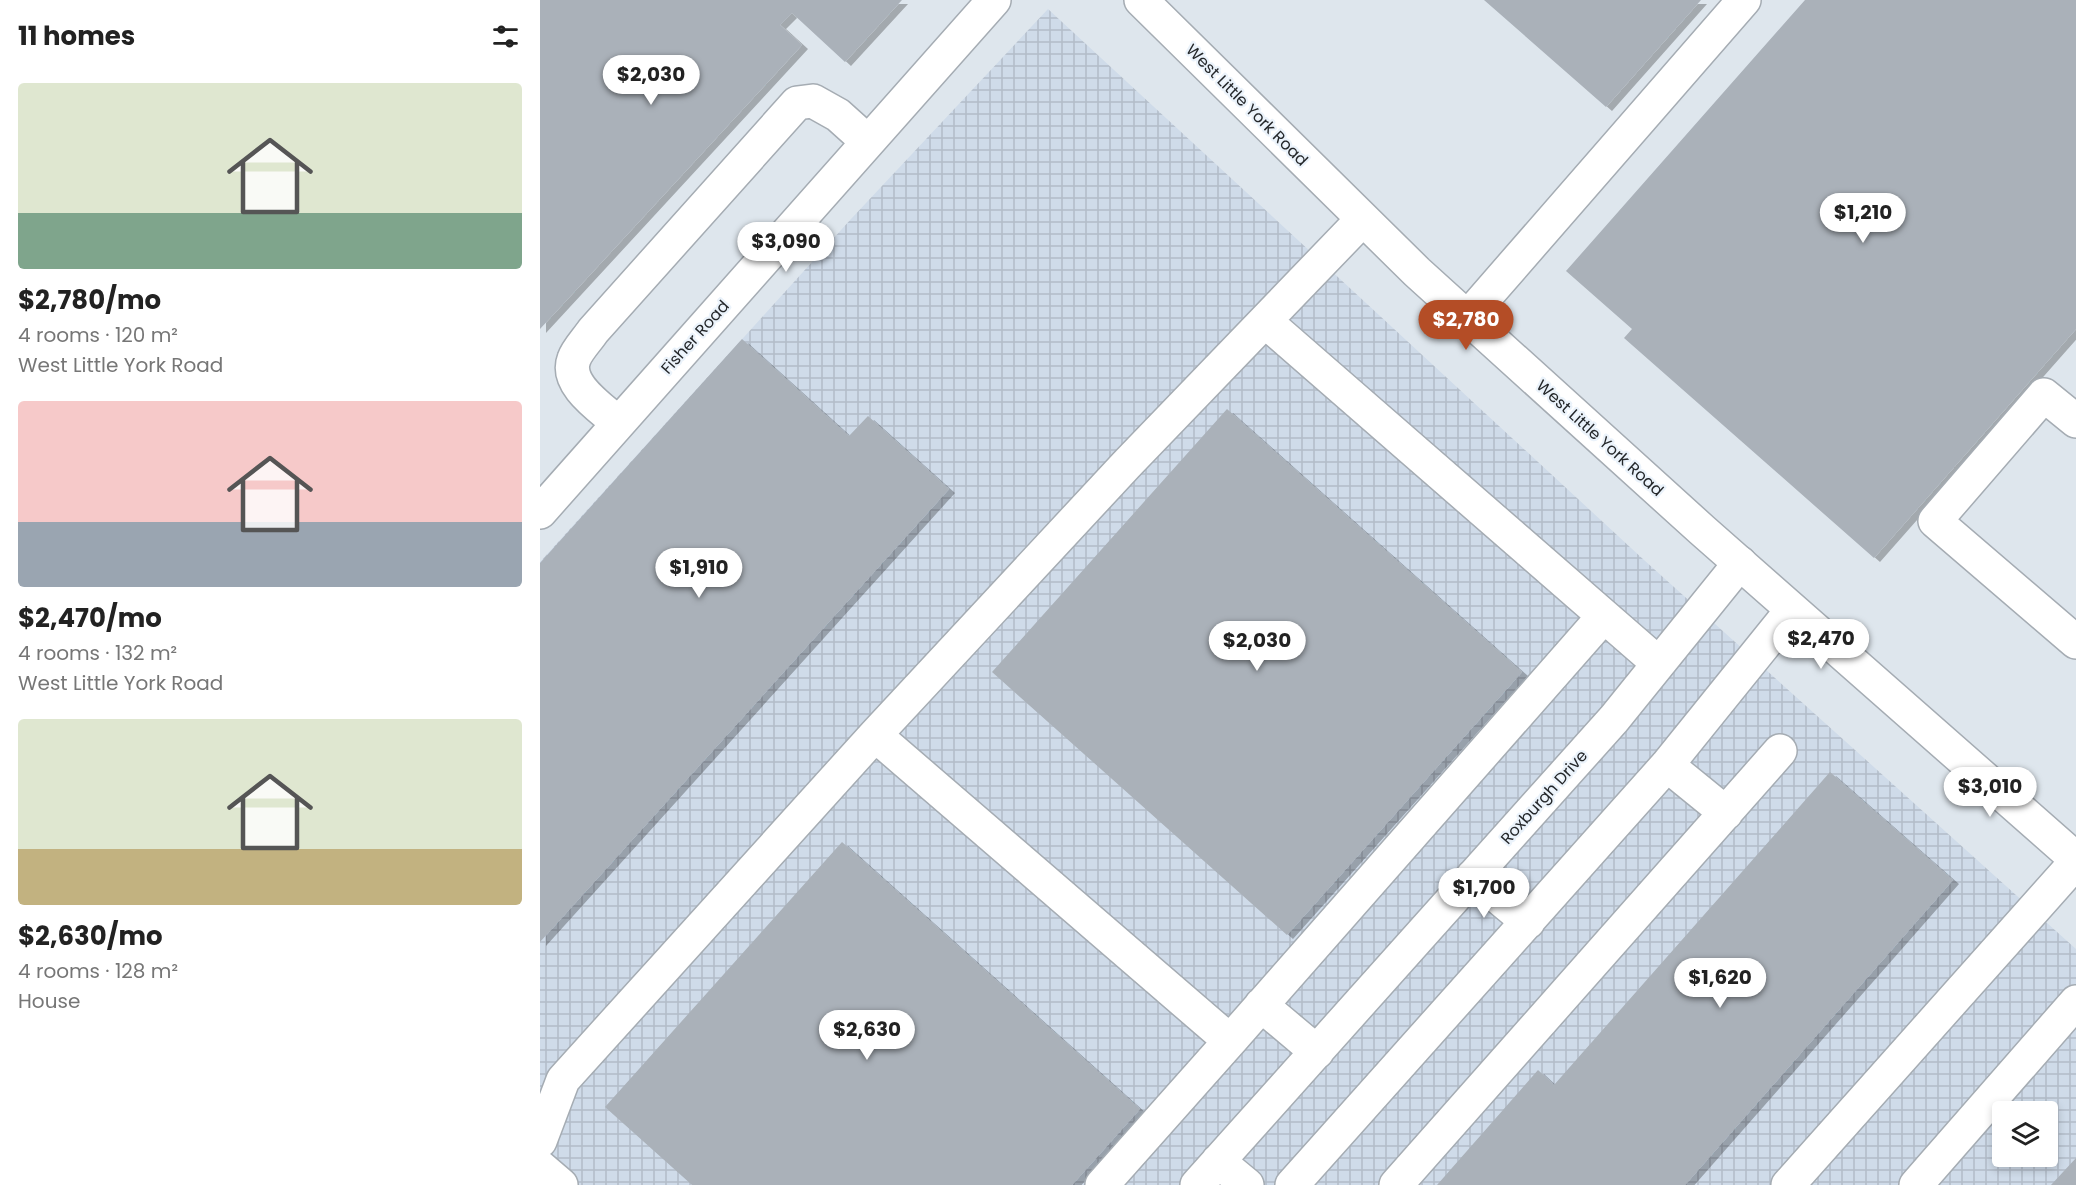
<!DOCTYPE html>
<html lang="en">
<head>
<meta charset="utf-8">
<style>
  :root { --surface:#fff; --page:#f6f6f6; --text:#222; --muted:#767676; --accent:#b44d26 }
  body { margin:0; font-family:Poppins,sans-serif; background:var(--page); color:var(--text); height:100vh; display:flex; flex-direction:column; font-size:22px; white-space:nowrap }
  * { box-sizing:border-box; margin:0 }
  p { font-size:20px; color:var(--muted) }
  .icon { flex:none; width:33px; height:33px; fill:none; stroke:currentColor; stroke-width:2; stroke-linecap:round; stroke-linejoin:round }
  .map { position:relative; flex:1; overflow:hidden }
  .sheet { display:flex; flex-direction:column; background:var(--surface); width:540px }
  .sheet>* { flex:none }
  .controls { position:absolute; left:1452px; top:1101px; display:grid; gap:12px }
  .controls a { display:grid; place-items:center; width:66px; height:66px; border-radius:6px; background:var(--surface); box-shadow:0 3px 9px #0003; font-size:30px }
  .price { position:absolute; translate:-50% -51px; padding:0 14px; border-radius:21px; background:#fff; color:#222; font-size:20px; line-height:39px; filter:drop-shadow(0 2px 3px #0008) }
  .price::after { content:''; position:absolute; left:50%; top:36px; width:18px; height:14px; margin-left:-9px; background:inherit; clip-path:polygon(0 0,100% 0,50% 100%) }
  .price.current { background:var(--accent); color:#fff }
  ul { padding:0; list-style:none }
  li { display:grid; align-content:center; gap:12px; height:318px; padding:0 18px }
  li span { display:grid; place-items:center; height:186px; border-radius:6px; color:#555 }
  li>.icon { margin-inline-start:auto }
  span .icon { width:108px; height:108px; fill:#fffc; stroke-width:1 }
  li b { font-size:26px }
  h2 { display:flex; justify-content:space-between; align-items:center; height:72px; padding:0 18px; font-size:26px }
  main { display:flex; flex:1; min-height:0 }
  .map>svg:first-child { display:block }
  .industrial { fill:url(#industrial-grid); fill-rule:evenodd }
  .building { fill:#aab1b9; filter:url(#shadow) }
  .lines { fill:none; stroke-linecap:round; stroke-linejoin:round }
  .minor-casing { stroke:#a5acb3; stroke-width:36 }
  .major-casing { stroke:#a5acb3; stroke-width:36 }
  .minor { stroke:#fff; stroke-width:33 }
  .major { stroke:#fff; stroke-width:33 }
  .labels { text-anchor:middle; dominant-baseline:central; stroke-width:4.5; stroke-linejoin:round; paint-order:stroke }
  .street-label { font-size:16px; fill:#24272a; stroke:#ebf3fb }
</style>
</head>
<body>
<main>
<section class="sheet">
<h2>11 homes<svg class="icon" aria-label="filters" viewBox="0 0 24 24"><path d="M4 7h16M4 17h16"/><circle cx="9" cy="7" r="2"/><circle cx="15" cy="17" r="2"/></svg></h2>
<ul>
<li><span style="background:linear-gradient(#dfe7d0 70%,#7fa58c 0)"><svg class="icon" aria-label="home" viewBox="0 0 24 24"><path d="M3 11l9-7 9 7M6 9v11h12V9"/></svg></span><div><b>$2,780/mo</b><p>4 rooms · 120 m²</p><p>West Little York Road</p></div></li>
<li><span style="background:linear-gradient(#f6c9c9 65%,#9aa5b1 0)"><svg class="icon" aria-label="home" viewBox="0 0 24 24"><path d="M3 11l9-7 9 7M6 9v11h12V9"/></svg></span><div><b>$2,470/mo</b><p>4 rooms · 132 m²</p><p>West Little York Road</p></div></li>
<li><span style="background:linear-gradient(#dfe7d0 70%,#c2b280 0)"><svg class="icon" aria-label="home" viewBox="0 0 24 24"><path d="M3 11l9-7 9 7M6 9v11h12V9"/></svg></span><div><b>$2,630/mo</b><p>4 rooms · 128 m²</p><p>House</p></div></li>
</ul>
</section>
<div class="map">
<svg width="1536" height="1185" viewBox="0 0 1536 1185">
  <defs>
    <pattern id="industrial-grid" width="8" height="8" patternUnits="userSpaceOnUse" patternTransform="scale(1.5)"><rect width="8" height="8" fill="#cfdbe9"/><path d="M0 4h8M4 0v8" fill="none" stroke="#b2bcc8"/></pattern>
    <filter id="shadow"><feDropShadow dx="6" dy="4" stdDeviation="0" flood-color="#0004"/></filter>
  </defs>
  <rect width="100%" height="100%" fill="#dee6ed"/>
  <path class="industrial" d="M508,9L1104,560L1536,949V1185H0V562L311,219ZM1462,1112H1508V1156H1462Z"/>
  <path class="building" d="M0,0H362L305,62L252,13L240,25L262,45L0,329Z
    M944,0H1161L1066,107Z
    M1265,0H1536V329L1334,558L1084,338L1092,329L1026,271Z
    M202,339L309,436L328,416L409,489L0,942V563Z
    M687,409L982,672L747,935L452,672Z
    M1290,772L1413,880L1145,1185H897L998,1070L1014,1085Z
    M302,842L600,1109L532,1185H152L65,1107Z
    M1536,1158V1185H1511Z"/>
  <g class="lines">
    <defs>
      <path id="minor" d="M927,318L1204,0
        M725,321L1118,663
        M1536,421L1504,395L1395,521L1536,642
        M78,423C63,409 24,385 34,359C37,350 47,340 53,331L257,103L273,101L298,115L328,142
        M0,512L454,0
        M335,735L690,1041L1064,616
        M1127,765L1186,813
        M933,876L988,922
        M721,1005L777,1052
        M0,1141L23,1080L335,735L586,465L822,220
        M678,1161L707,1185
        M0,1167L21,1185
        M562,1185L690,1041
        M657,1185L1074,719L1200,563
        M752,1185L1127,765L1252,610
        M856,1185L1240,751
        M1248,1185L1536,862
        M1376,1185L1536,1002"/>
      <path id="major" d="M601,0L877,272L1162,530L1536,859"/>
    </defs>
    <use href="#minor" class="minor-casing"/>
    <use href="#major" class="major-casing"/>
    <use href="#minor" class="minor"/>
    <use href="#major" class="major"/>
  </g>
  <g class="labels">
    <g class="street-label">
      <text transform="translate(707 105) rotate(45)">West Little York Road</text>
      <text transform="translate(155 337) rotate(-48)">Fisher Road</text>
      <text transform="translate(1060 438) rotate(42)">West Little York Road</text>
      <text transform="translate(1004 797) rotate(-48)">Roxburgh Drive</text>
    </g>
  </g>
</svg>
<div class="controls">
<a><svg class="icon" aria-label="layers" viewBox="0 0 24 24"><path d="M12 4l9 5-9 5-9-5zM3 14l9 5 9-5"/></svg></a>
</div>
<b class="price" style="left:111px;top:106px">$2,030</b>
<b class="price" style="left:1323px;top:244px">$1,210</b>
<b class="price" style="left:246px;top:273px">$3,090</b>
<b class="price current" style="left:926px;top:351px">$2,780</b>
<b class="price" style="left:159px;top:599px">$1,910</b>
<b class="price" style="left:1281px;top:670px">$2,470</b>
<b class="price" style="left:717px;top:672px">$2,030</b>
<b class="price" style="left:1450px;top:818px">$3,010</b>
<b class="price" style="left:944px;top:919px">$1,700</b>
<b class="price" style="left:1180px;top:1009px">$1,620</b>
<b class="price" style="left:327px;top:1061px">$2,630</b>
</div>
</main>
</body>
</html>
